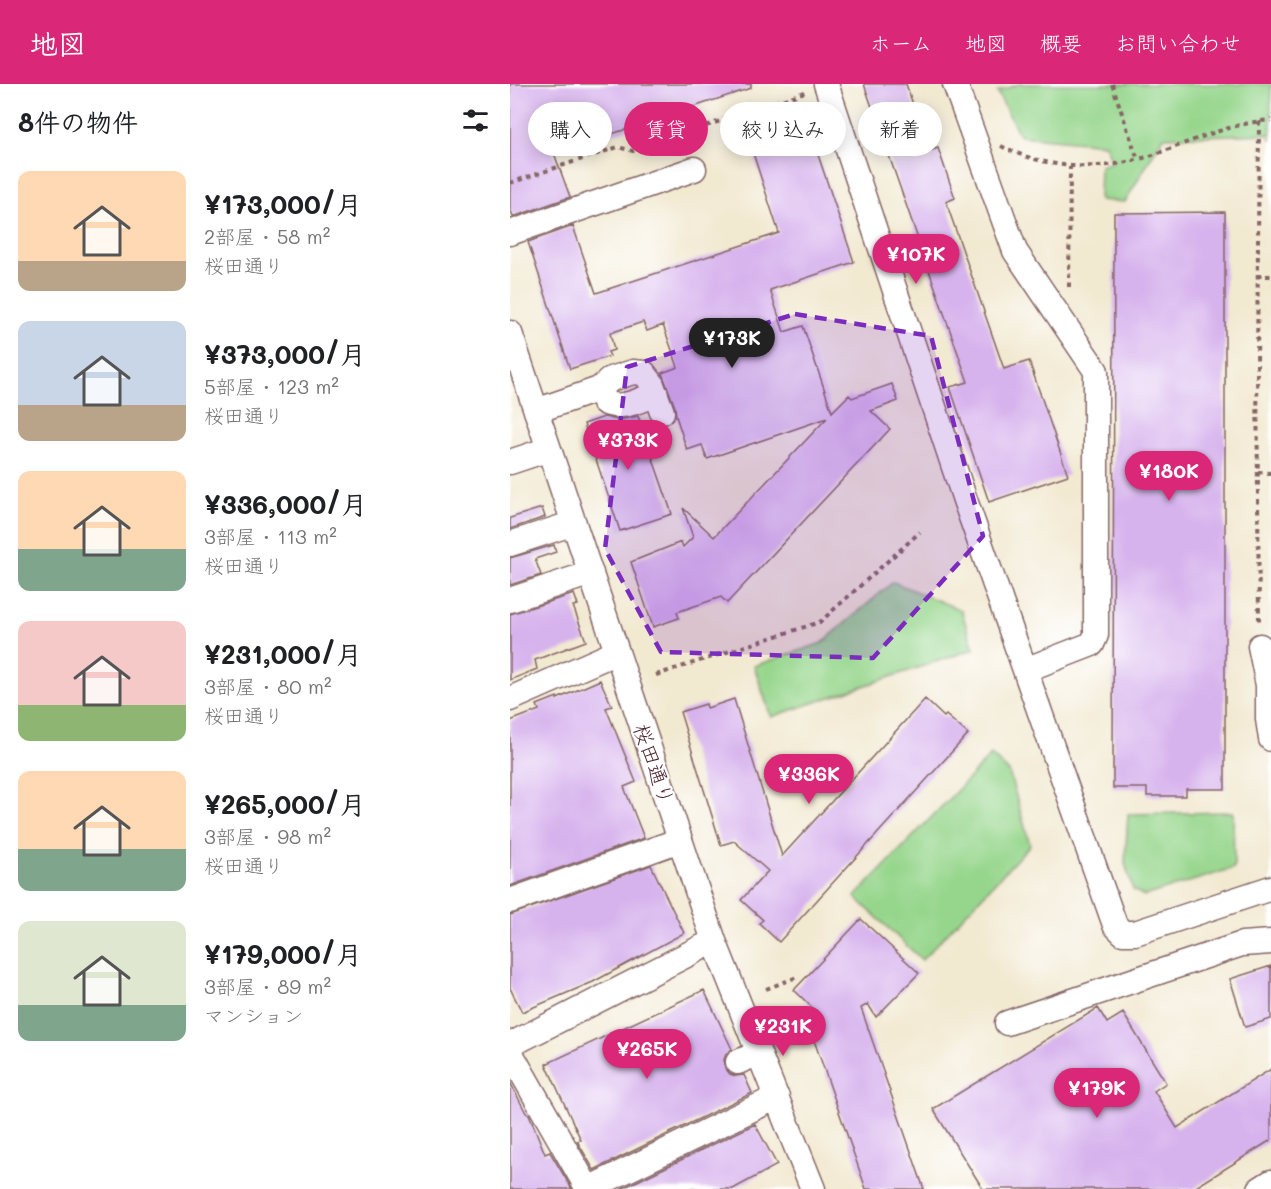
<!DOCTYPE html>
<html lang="ja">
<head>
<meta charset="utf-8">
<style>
  :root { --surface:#fff; --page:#f6f6f6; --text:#202124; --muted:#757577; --accent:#db2777 }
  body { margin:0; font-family:Mali,"Klee One",sans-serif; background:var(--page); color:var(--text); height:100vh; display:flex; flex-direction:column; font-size:22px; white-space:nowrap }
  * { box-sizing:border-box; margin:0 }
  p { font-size:20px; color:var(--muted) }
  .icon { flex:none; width:33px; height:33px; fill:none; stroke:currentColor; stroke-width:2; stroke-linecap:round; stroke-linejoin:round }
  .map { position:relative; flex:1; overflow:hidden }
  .sheet { display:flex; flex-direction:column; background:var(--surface); width:510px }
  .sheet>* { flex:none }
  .top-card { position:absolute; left:18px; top:18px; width:570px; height:54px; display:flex; gap:12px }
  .price { position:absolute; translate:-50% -51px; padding:0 14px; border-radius:21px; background:var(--accent); color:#fff; font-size:20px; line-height:39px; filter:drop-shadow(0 2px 3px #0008) }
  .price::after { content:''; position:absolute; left:50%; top:36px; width:18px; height:14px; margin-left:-9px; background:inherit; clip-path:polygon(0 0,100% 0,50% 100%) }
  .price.on { background:#222; color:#fff }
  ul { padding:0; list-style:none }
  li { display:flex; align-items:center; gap:18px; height:150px; padding:0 18px }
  li span { display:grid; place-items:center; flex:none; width:168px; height:120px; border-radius:12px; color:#555 }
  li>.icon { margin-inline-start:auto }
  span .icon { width:72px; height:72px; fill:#fffc; stroke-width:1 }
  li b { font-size:26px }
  h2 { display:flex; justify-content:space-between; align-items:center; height:72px; padding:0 18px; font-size:26px }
  .pill { padding:0 21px; border-radius:27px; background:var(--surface); box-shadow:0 3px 15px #0003; font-size:21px; line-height:54px }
  .pill.on { background:var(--accent); color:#fff }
  header { display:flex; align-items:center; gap:36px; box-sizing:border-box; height:84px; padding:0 30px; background:var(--accent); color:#fff }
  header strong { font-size:28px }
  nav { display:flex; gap:33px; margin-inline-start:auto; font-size:21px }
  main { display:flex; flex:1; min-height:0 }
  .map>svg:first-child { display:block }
  .green { fill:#96d68c; stroke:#707a5c; stroke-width:1.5 }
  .building { fill:#d7b3ed }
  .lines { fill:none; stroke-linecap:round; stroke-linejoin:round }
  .minor-casing { stroke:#856665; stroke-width:27 }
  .path { stroke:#856665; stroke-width:4; stroke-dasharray:4.5 4.5; stroke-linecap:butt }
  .minor { stroke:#fff; stroke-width:24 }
  .marked { fill:#7b2cbf; fill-opacity:0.2; stroke:#7b2cbf; stroke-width:4.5; stroke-dasharray:12 8; stroke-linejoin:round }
  .labels { text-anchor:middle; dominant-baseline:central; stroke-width:4.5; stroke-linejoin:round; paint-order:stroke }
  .street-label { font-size:21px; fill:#4a1f2b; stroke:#fff }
</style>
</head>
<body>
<header>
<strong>地図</strong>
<nav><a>ホーム</a><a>地図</a><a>概要</a><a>お問い合わせ</a></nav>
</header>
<main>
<section class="sheet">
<h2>8件の物件<svg class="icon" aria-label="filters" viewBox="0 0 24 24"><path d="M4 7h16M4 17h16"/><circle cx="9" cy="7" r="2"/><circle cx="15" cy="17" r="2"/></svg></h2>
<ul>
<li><span style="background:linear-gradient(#ffd9b3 75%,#b9a48a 0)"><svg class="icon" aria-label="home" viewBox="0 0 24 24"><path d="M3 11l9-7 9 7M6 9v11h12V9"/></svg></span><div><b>¥173,000/月</b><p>2部屋 · 58 m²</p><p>桜田通り</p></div></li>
<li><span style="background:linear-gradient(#c9d6e8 70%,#b9a48a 0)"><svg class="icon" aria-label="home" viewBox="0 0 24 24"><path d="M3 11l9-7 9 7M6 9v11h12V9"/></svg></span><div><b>¥373,000/月</b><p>5部屋 · 123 m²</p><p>桜田通り</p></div></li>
<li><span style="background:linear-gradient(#ffd9b3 65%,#7fa58c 0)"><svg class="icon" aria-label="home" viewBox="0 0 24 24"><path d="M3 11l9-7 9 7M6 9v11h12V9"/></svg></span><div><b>¥336,000/月</b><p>3部屋 · 113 m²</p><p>桜田通り</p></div></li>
<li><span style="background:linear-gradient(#f6c9c9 70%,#8fb573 0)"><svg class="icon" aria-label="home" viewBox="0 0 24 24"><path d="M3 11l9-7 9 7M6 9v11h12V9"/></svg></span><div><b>¥231,000/月</b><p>3部屋 · 80 m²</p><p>桜田通り</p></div></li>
<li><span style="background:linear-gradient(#ffd9b3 65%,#7fa58c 0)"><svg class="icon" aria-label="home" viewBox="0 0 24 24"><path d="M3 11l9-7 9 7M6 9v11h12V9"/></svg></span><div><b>¥265,000/月</b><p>3部屋 · 98 m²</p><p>桜田通り</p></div></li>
<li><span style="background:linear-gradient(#dfe7d0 70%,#7fa58c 0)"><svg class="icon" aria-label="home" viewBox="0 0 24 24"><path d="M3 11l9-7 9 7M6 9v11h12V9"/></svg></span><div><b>¥179,000/月</b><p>3部屋 · 89 m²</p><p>マンション</p></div></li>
</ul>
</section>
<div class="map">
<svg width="761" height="1105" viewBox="0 0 761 1105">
  <rect width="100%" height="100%" fill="#fff"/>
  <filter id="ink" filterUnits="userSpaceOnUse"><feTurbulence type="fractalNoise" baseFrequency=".0167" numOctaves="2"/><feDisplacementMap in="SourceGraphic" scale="12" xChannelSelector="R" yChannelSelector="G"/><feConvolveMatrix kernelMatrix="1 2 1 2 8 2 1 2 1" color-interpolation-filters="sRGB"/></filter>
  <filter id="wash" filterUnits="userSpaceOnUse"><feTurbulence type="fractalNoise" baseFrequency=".008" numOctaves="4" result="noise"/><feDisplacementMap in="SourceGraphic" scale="24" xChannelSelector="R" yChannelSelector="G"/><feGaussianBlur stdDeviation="1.35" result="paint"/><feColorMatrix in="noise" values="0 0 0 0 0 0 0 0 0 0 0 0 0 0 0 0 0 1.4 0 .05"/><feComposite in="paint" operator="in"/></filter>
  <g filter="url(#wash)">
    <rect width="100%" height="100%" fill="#f2e9d1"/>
    <path class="green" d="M509,0H761V56L760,50L653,53L615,118L589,116L590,82L602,78L595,60L510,52L487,8Z
      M383,498L451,526L464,565L261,633L244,582L312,559Z
      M481,671L499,688L520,761L412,876L345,813Z
      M723,728L724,784L634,812L623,806L615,779L618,730Z"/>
    <g id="blocks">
      <path class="building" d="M0,0H241V4L44,69L60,113L3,133L0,123Z
        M354,0H396L419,67L428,64L445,114L436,118L494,285L519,277L558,391L479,418L440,303L458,298Z
        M297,38L344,178L260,206L274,248L293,242L322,328L339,311L342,314L382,300L388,317L361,327L380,345L217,519L211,513L167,528L169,534L143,543L121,478L171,458L173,463L183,453L173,424L204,453L317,334L197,375L192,361L177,366L166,332L165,323L152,289L168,283L153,241L137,247L133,238L100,249L104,266L98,268L100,272L60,285L18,158L63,142L86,209L269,149L239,57Z
        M715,128V705H676V712H637V704H603L604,129Z
        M128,332L162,430L110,447L74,340L94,333L108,336Z
        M32,424L35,433L0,445V434Z
        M44,461L46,468L25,475L31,491L0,501V474Z
        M64,510L68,521L63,522L76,557L25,576L27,585L0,596V530Z
        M90,596L102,622L96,624L126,698L114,703L134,754L0,802V637L29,626L27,621L47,613V615Z
        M224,615L272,772L415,615L434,633L436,631L458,650L269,858L249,839L253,836L231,816L258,787L224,757L211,761L170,628L196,620L197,624Z
        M141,781L174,849L83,898L12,928L0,904V831Z
        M351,835L409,889L366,933L358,920L351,924L414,1105H356L298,939L313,934L284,906Z
        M761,882V935L735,943L720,895Z
        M194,906L222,965L216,970L214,976L215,984L220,990L226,992L234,991L242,1009L84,1086L67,1057L71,1056L36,980Z
        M588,924L597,939L613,929L656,999L644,1007L667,1044L761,985V1056L683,1105H473L423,1025Z
        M0,998L16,1029L19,1030L35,1070L40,1068L62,1105H0Z
        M245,1040L267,1081L223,1105H111Z"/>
    </g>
  </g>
  <g filter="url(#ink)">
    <use href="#blocks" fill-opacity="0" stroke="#856665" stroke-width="1.5"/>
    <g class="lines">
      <defs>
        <path id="minor" d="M316,0L455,416L605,841L613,849H625L761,804
          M445,0L505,167L586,287V551L582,560L515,586
          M0,149L184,85
          M0,249L204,857L303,1105
          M89,305L94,318C111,327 129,316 146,310
          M26,327L89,305L101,295L123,288L134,289L141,298L152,328
          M0,378L39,365
          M0,460L64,439
          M0,516L81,489
          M750,562L758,601V635L761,655
          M0,615L107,568
          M0,817L170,756
          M497,939L732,860L761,858
          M0,961L204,857
          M0,968L78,1105
          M228,978L249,969
          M78,1105L267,1013
          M750,1105L761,1098"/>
      </defs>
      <use href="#minor" class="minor-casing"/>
      <path class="path" d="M602,0L628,76
        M749,37L747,283L749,540
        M491,62C543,88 598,88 651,68C688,55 722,39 761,36
        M0,99L108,63L123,67L295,8
        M747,192H761
        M559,203L560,83
        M748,388L761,389
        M146,591L310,538L410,448
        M256,905L287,893"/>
      <use href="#minor" class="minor"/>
    </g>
  </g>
  <path class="marked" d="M285,230L421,252L473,452L363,574L151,568L95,465L117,283Z"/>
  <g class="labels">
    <g class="street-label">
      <text transform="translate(145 680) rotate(71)">桜田通り</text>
    </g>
  </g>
</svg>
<b class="price" style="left:406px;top:201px">¥107K</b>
<b class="price on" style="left:222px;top:285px">¥173K</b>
<b class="price" style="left:118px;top:387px">¥373K</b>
<b class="price" style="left:659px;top:418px">¥180K</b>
<b class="price" style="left:299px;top:721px">¥336K</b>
<b class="price" style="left:273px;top:973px">¥231K</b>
<b class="price" style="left:137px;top:996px">¥265K</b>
<b class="price" style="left:587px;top:1035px">¥179K</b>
<div class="top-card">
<a class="pill">購入</a>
<a class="pill on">賃貸</a>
<a class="pill">絞り込み</a>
<a class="pill">新着</a>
</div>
</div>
</main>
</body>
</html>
